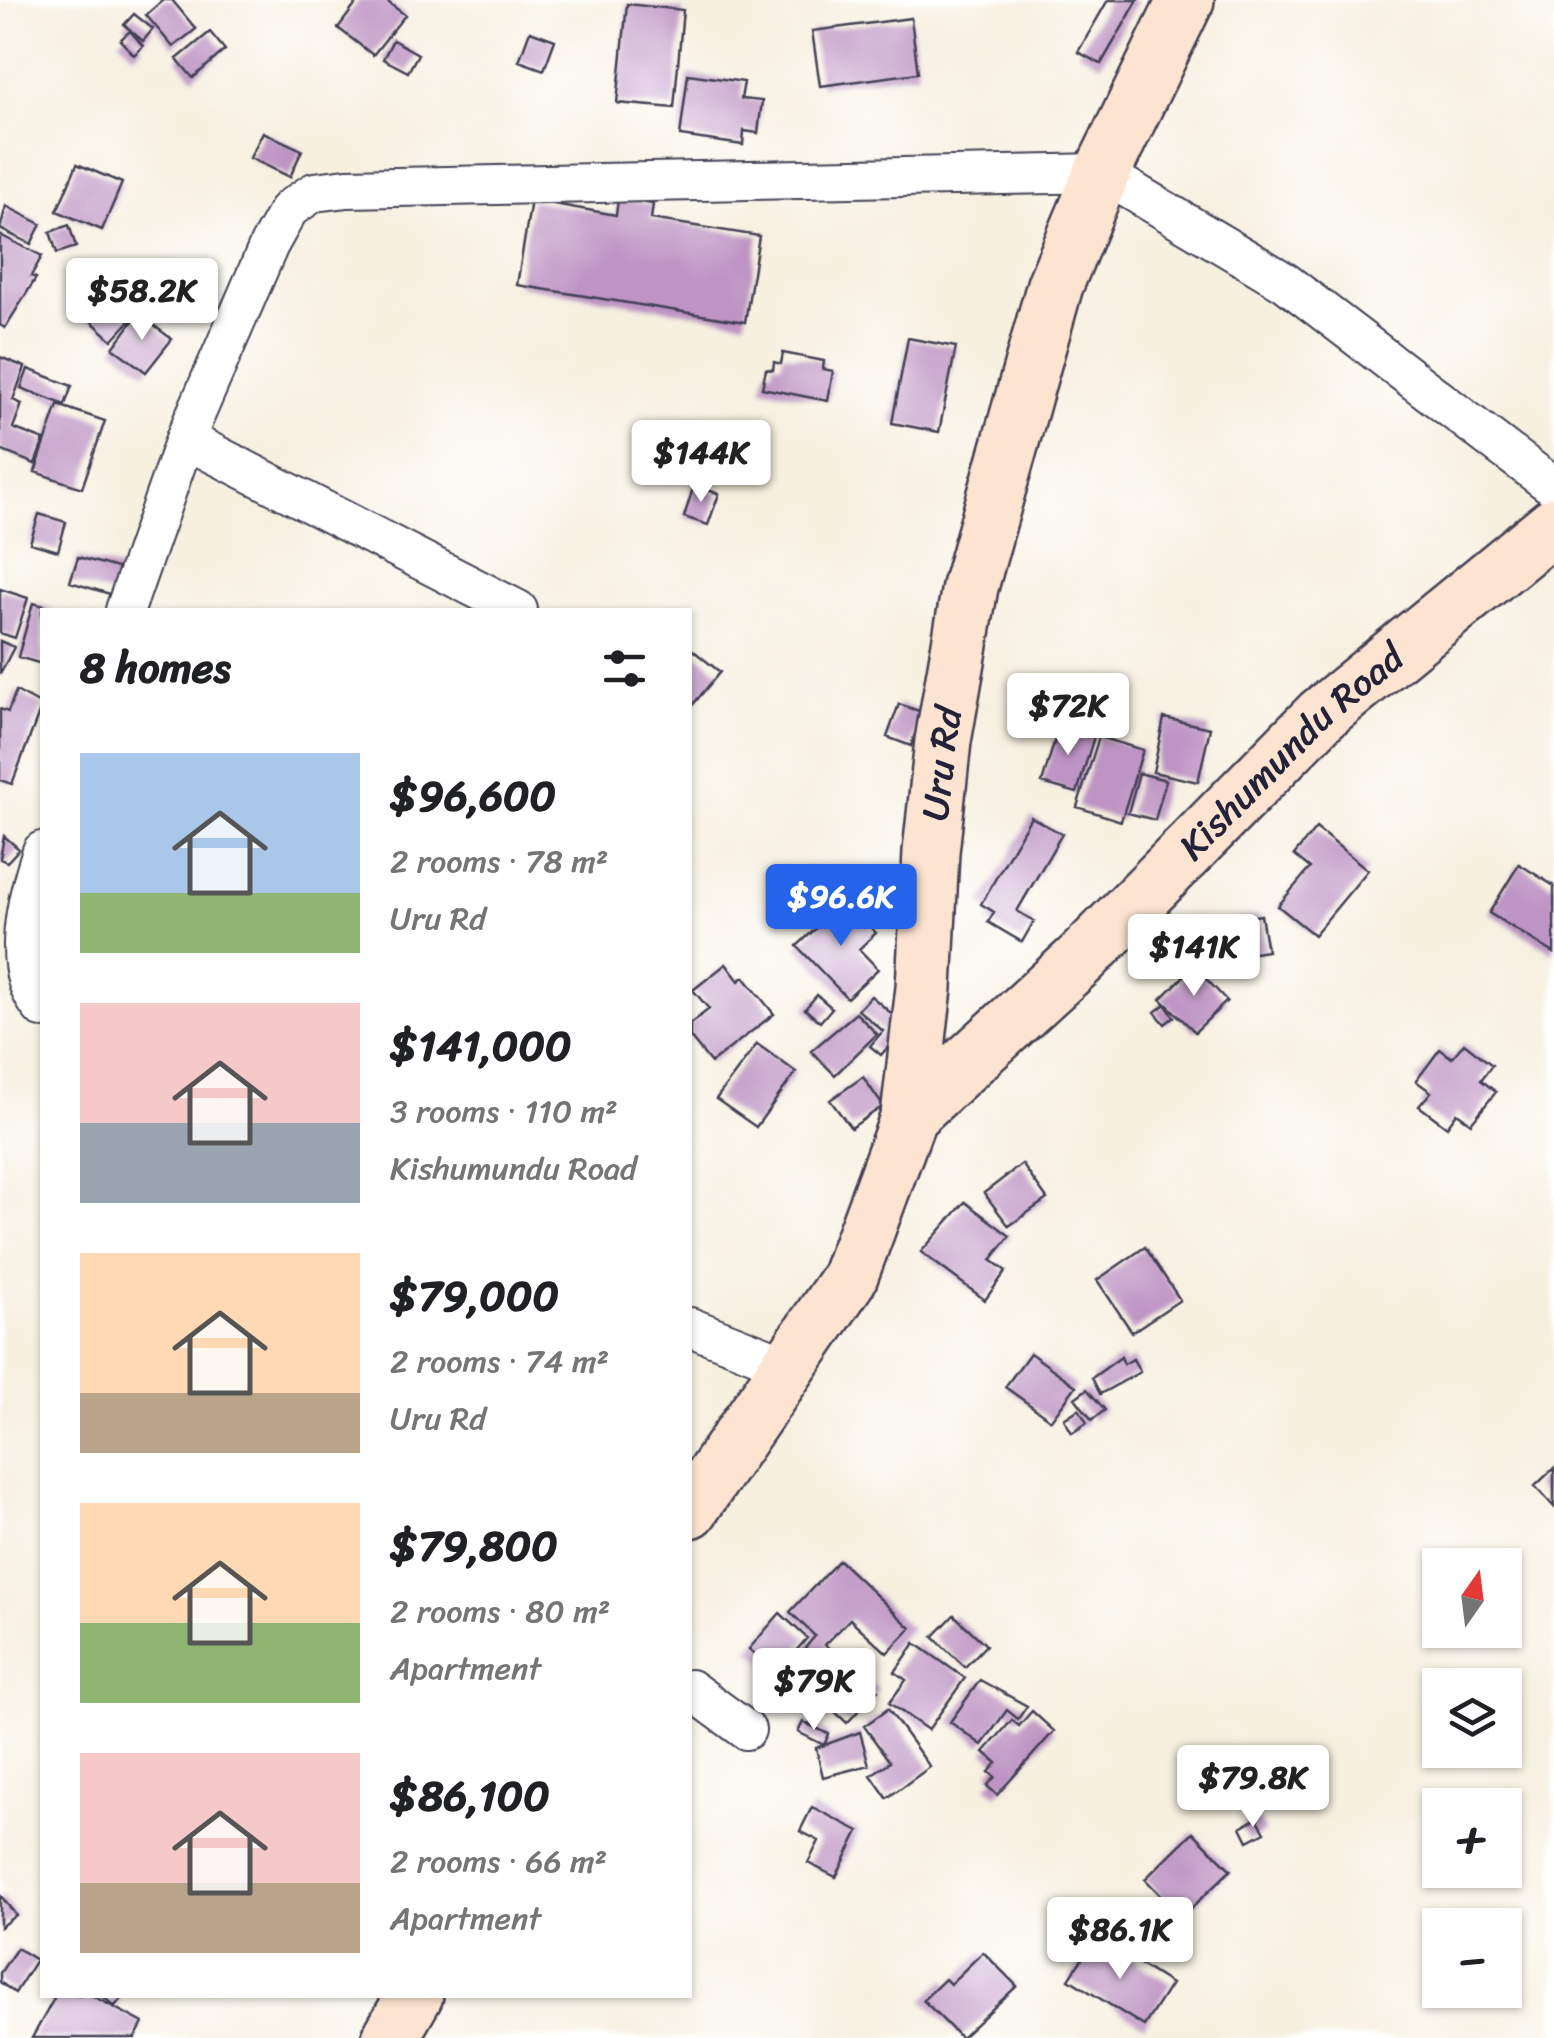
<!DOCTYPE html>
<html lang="en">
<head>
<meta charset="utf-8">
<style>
  :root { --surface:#fff; --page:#f6f6f6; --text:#202124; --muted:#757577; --accent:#2563eb }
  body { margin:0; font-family:Sriracha,sans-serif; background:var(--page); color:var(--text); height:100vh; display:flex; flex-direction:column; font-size:38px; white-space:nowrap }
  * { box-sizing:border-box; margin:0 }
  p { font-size:32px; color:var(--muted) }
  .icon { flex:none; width:55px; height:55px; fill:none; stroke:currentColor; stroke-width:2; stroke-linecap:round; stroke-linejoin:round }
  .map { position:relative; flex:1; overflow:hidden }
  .panel { position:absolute; left:40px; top:608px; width:652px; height:1390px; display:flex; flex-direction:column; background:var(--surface); border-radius:0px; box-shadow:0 2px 8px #0004 }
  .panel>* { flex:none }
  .needle { width:65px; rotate:14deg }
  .controls { position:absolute; left:1422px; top:1548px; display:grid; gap:20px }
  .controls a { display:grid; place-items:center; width:100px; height:100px; border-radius:0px; background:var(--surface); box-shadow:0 2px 8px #0004; font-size:50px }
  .price { position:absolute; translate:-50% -85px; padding:0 22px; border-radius:10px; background:#fff; color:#222; font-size:32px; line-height:65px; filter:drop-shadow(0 2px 5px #0008) }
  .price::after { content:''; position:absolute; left:50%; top:60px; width:30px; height:22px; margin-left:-15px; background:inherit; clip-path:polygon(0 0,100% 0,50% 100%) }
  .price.current { background:var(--accent); color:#fff }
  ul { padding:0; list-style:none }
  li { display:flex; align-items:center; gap:30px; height:250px; padding:0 40px }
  li span { display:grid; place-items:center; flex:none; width:280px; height:200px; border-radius:0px; color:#555 }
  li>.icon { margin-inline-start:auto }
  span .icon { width:120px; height:120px; fill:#fffc; stroke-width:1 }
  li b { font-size:42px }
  h2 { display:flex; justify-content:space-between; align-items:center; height:120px; padding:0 40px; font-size:42px }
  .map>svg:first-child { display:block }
  .building { fill:#bd94c3 }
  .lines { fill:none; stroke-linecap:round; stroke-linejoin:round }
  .street-casing { stroke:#424154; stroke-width:42 }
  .secondary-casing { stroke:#424154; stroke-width:60 }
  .street { stroke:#fff; stroke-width:38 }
  .secondary { stroke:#fde4d0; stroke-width:55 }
  .labels { text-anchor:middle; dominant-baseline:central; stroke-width:10; stroke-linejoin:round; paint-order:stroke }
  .street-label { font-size:38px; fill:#22223b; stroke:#fff }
</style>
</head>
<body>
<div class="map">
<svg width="1554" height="2038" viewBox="0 0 1554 2038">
  <rect width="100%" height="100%" fill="#fff"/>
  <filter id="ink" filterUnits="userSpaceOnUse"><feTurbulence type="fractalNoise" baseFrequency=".01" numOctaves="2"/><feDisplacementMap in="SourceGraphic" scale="20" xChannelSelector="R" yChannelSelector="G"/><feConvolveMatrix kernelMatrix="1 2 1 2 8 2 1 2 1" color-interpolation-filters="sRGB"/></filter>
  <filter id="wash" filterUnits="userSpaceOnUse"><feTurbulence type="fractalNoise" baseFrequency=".0048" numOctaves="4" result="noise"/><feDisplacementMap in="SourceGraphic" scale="40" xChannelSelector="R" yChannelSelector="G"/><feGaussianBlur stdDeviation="2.25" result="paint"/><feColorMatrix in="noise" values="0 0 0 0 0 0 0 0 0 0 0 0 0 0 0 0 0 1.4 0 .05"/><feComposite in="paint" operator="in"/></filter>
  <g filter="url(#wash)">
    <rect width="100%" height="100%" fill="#f6f0df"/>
    <g id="blocks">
      <path class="building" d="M163,0H172L196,29L173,47L146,15Z
        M359,0H385L405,15L373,55L338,28Z
        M1108,0H1138L1101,64L1078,52Z
        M627,4L683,10L674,108L617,103Z
        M134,14L153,29L143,41L124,25Z
        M911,18L918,73L820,86L812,31Z
        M130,31L143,46L134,55L120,40Z
        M530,31L555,40L544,70L519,61Z
        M210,32L225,50L193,78L177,59Z
        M393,40L418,54L408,72L383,59Z
        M688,74L744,82L741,99L762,101L758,133L744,131L743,145L680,136Z
        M263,132L302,150L290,177L250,158Z
        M77,164L122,183L102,230L57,211Z
        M618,199L653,204L651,219L759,236L745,322L517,285L531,200L616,215Z
        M6,206L41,224L31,244L0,229Z
        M69,225L76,247L57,253L50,232Z
        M0,235L42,256L31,276L36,278L5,328L0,325Z
        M103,281L137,313L112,340L78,309Z
        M138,314L172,339L146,372L113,348Z
        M908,338L956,347L939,432L892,423Z
        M783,353L824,361L823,369L833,371L828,401L762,388L766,369L773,370L774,362L781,364Z
        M0,357L25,367L13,400L22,404L13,428L44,440L35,464L0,450Z
        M28,369L72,386L65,405L21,388Z
        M58,405L105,421L82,488L35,472Z
        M694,485L719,494L708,525L684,517Z
        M39,514L66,522L58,551L30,543Z
        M78,557L121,569L113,595L70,582Z
        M0,589L28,598L15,638L0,633Z
        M33,603L56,609L42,610V664L18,657Z
        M0,641L14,647L0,674Z
        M690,648L720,672L690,708Z
        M16,691L42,705L12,784L0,780V709L8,712Z
        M899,704L922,712L911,746L887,737Z
        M1164,718L1210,728L1198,782L1153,772Z
        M1060,723L1095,733L1077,793L1042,783Z
        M1099,737L1143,750L1121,821L1077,807Z
        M1139,773L1166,780L1155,820L1128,813Z
        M1031,817L1062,834L1017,911L1034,921L1022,942L988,922L994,912L981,904Z
        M1316,828L1368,870L1314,935L1278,906L1310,868L1294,855Z
        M4,836L19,849L7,862L0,859Z
        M1519,864L1554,886V953L1489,913Z
        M845,901L876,933L859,949L878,969L847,998L797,946Z
        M1261,915L1267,951L1216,959L1210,924Z
        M726,964L739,981L744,977L774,1014L711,1063L690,1037V1024L709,1009L693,990Z
        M1194,966L1227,1001L1195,1032L1161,999Z
        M817,995L832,1008L820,1022L805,1009Z
        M871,996L906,1026L881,1055L870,1046L883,1031L858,1010Z
        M1165,1004L1174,1017L1165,1024L1155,1012Z
        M856,1013L877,1034L835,1075L811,1051Z
        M1464,1043L1492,1065L1481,1080L1496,1092L1471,1123L1457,1113L1447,1127L1419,1106L1431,1092L1416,1081L1440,1049L1452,1058Z
        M757,1044L796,1072L756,1127L716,1099Z
        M863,1077L883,1106L851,1128L830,1100Z
        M1022,1164L1047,1199L1009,1226L984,1193Z
        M965,1202L1010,1236L991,1260L1006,1271L985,1300L921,1252Z
        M1145,1247L1180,1300L1132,1332L1097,1280Z
        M1030,1353L1076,1386L1051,1420L1005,1387Z
        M1121,1357L1124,1364L1133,1359L1140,1372L1100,1394L1092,1378Z
        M1087,1389L1105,1410L1092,1420L1075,1398Z
        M1079,1409L1087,1423L1072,1433L1064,1419Z
        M1554,1468V1507L1535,1486Z
        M839,1560L911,1628L887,1653L850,1619L825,1645L835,1654L819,1671L800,1654L815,1636L790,1612Z
        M780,1613L807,1638L777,1673L749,1649Z
        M954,1615L986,1645L965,1667L933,1637Z
        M915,1643L965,1678L928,1730L889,1703L906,1680L895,1672Z
        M797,1662L820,1678L794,1713L772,1697Z
        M839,1673L851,1684L861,1674L878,1690L847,1723L817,1695Z
        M980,1680L1027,1706L1018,1719L1007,1710L982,1745L950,1722Z
        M888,1709L930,1767L887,1798L871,1775L890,1762L864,1726Z
        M1032,1711L1054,1731L997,1795L987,1786L995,1777L989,1772L997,1763L984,1752L1012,1720L1019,1726Z
        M803,1722L829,1734L824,1745L798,1732Z
        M860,1732L869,1765L823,1777L816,1748Z
        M1212,1764L1219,1774L1232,1764L1239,1773L1212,1792L1199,1773Z
        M812,1807L859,1831L836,1877L808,1863L819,1841L800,1831Z
        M1257,1818L1265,1832L1248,1841L1241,1827Z
        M1193,1832L1231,1870L1182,1917L1145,1879Z
        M0,1895L16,1915L0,1927Z
        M1096,1937L1171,1984L1144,2026L1069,1979Z
        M17,1948L36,1960L15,1993L0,1982V1973Z
        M983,1952L1017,1986L961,2038L923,2000L945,1979L950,1984Z
        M56,1995H91L143,2023L135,2038H32Z
        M100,1995H124L115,2006Z"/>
    </g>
  </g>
  <g filter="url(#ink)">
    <use href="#blocks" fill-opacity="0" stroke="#424154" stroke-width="2.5"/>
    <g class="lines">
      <defs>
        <path id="street" d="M185,439L518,610
          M125,610L185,439L269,245L289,209L314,192L347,188L1102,173L1285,282L1554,487
          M42,851C27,896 8,969 42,1008
          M690,1327L789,1366
          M690,1689L746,1730"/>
        <g id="secondary">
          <path id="s1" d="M909,1116L1082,958L1321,715L1554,525"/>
          <path id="s2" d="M690,1510L849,1278L909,1116L924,988L931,852L943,741L970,587L1055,285L1102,173L1186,0"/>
          <path d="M390,2038L415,1995"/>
        </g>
      </defs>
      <use href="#street" class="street-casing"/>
      <use href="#secondary" class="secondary-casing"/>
      <use href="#street" class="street"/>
      <use href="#secondary" class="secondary"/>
    </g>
  </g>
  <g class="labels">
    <g class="street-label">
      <text stroke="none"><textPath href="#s1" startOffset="528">Kishumundu Road</textPath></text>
      <text stroke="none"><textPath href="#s2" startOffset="808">Uru Rd</textPath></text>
    </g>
  </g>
</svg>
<div class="controls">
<a><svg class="needle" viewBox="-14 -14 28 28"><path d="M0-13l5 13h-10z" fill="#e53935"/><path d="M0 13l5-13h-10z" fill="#757577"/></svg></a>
<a><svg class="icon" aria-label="layers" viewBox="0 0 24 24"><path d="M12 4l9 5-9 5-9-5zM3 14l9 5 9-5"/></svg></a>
<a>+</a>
<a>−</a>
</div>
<b class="price" style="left:142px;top:343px">$58.2K</b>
<b class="price" style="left:701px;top:505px">$144K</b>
<b class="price" style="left:1068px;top:758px">$72K</b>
<b class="price current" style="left:841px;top:949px">$96.6K</b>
<b class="price" style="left:1194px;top:999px">$141K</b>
<b class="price" style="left:814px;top:1733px">$79K</b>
<b class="price" style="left:1253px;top:1830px">$79.8K</b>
<b class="price" style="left:1120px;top:1982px">$86.1K</b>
<section class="panel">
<h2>8 homes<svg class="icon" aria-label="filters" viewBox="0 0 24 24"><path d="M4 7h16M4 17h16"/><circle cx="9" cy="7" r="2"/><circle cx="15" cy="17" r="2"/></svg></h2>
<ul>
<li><span style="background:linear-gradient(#a9c7e8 70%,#8fb573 0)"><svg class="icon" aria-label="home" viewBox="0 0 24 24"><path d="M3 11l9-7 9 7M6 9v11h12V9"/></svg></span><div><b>$96,600</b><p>2 rooms · 78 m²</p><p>Uru Rd</p></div></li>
<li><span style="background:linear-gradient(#f6c9c9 60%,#9aa5b1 0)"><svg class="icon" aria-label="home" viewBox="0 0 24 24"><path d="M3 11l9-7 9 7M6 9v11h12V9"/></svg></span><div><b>$141,000</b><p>3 rooms · 110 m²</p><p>Kishumundu Road</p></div></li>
<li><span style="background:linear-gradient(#ffd9b3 70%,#b9a48a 0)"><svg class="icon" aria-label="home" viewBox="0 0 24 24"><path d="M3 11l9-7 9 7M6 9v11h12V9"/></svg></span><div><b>$79,000</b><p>2 rooms · 74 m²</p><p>Uru Rd</p></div></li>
<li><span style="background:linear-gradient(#ffd9b3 60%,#8fb573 0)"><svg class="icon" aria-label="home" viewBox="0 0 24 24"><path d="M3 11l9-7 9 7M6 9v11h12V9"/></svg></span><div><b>$79,800</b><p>2 rooms · 80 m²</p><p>Apartment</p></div></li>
<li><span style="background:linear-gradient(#f6c9c9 65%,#b9a48a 0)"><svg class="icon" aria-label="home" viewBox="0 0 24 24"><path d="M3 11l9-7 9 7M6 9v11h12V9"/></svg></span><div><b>$86,100</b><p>2 rooms · 66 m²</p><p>Apartment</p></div></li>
</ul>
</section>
</div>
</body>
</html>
